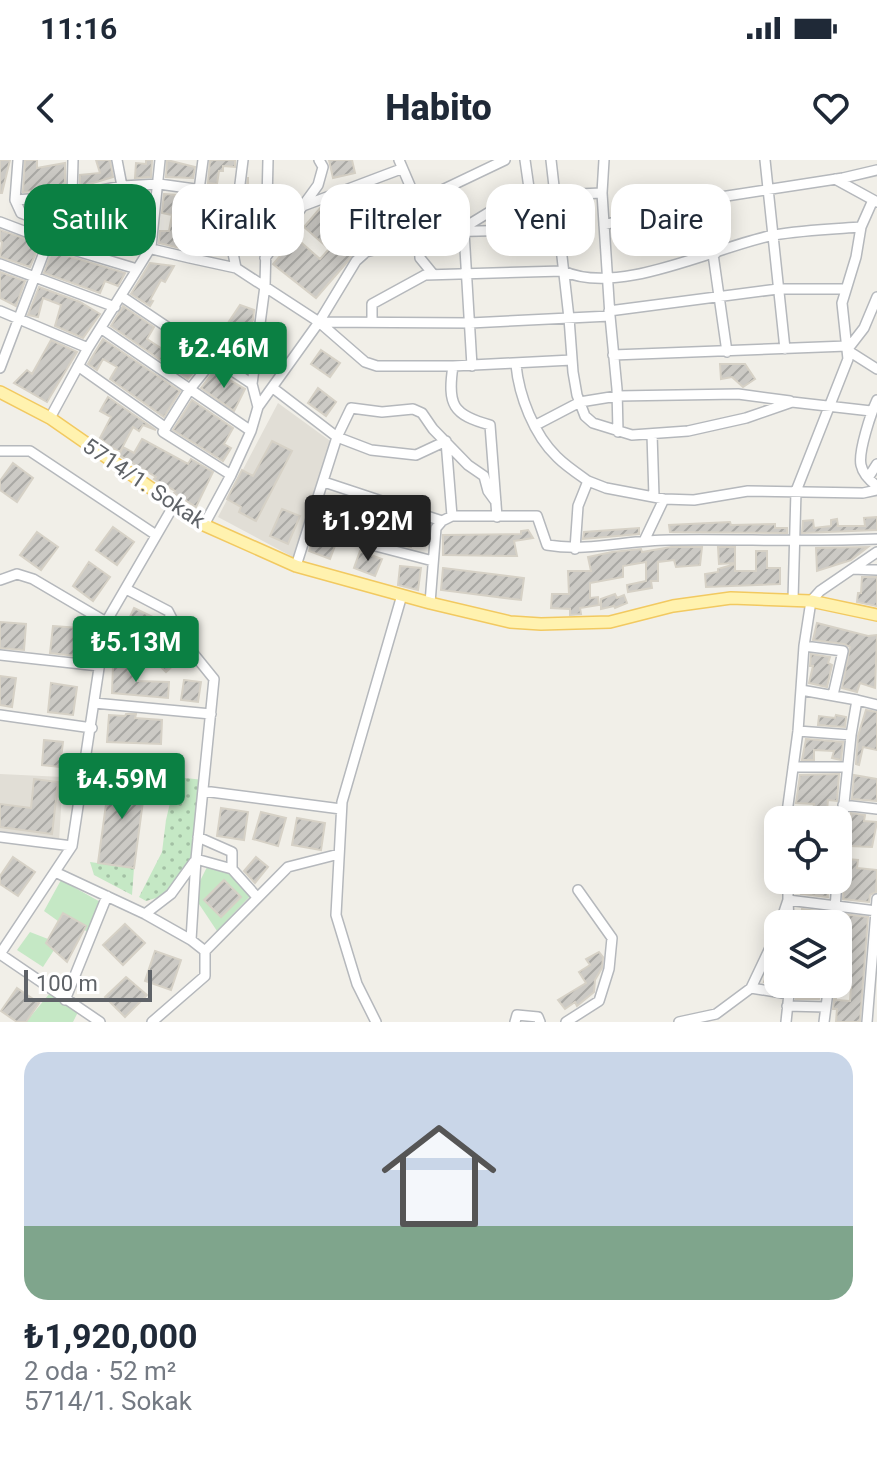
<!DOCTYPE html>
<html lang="tr">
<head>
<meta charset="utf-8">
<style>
  :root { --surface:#fff; --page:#f2f2f3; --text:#1f2937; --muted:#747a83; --line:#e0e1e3; --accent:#0b8043 }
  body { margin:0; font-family:Roboto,sans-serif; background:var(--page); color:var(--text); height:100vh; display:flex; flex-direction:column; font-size:30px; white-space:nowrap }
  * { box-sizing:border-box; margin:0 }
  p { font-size:26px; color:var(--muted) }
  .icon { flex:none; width:44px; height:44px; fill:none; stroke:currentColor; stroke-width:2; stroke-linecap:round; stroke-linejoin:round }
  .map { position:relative; height:862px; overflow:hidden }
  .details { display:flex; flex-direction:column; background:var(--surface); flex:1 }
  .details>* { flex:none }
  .banner { position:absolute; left:24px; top:24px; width:830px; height:72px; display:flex; gap:16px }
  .buttons { position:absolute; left:764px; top:646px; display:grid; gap:16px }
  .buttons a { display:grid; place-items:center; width:88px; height:88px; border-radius:16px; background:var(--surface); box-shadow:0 4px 20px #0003; font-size:40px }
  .scale { position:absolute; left:24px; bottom:20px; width:128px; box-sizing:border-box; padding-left:8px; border:4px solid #5f6368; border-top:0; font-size:22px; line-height:28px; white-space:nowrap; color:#5f6368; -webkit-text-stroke:6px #fff; paint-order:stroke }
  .price { position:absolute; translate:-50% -68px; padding:0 18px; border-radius:8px; background:var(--accent); color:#fff; font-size:26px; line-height:52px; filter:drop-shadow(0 2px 4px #0008) }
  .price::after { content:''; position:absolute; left:50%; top:48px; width:24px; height:18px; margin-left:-12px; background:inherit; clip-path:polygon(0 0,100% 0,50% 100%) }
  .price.selected { background:#222; color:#fff }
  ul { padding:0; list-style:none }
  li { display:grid; align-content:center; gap:16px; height:424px; padding:0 24px }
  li+li { border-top:2px solid var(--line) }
  li span { display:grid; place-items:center; height:248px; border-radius:24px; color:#555 }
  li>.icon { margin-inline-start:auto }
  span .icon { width:144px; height:144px; fill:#fffc; stroke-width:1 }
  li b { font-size:34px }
  .tag { padding:0 28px; border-radius:24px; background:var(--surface); box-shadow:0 4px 20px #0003; font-size:28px; line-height:72px }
  .tag.selected { background:var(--accent); color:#fff }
  .status { display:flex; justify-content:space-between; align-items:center; height:56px; padding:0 40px; background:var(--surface); direction:ltr }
  .status svg { height:22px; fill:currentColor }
  header { display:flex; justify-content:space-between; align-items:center; height:104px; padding:0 24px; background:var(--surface); font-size:36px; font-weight:800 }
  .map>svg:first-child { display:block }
  .education { fill:#e1ded6 }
  .grass { fill:url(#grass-dots) }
  .garden { fill:#c5e8c5 }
  .building { fill:url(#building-hatch); stroke:#d6d1c6; stroke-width:2 }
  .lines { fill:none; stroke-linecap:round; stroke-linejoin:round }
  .minor-casing { stroke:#b5b8bc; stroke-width:12 }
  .major-casing { stroke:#f2c960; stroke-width:14 }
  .minor { stroke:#fff; stroke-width:9 }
  .major { stroke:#fff2af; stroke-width:11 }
  .labels { text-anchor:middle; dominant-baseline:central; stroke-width:7; stroke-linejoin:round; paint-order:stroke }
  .street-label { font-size:22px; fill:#5f6368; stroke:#fff }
</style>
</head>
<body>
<div class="status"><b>11:16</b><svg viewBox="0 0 49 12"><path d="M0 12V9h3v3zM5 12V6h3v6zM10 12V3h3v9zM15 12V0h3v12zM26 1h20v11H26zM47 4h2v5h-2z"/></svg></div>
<header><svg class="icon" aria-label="back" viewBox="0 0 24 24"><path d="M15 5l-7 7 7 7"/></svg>Habito<svg class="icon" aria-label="heart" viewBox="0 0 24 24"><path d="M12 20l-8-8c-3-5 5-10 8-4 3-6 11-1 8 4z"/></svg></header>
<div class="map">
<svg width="877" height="862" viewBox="0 0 877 862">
  <defs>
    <pattern id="grass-dots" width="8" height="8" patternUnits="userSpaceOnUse" patternTransform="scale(2)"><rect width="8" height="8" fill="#c5e8c5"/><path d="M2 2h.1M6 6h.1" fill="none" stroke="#a3c0a4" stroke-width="1.8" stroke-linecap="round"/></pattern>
    <pattern id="building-hatch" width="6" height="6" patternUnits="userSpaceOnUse" patternTransform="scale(2)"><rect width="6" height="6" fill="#cccac5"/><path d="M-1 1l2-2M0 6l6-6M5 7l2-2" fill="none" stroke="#a9a8a4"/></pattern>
  </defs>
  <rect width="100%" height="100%" fill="#f1efe8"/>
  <path class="education" d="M278,243L333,283L293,397L218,357Z
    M0,614L63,617L59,681L0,672Z"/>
  <path class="grass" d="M176,617L204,620L196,699L166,735L146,741L139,737L162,692L166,660Z
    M90,702L134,708L132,735L94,715Z"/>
  <path class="garden" d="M209,703L232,709L253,733L217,771L193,735Z
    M61,720L104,744L92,773L84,770L85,766L63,753L58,761L44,751Z
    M30,772L48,779L46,783L54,790L43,807L17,790Z
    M50,833L79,850L73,862H26Z"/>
  <path class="building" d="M0,0H10L2,33H0Z
    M25,0H37V8L65,3V29L23,32Z
    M96,0H110L113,17L80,27V15L100,13Z
    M146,0H152L151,17L135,18L136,3L146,4Z
    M167,0L195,7L193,18L166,17Z
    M210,0H235V7L223,6V11H219L217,24L208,23Z
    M329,0H352L355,13L333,18Z
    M248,17V35H260L256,70H242Z
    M149,32L145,73H134L135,58H121L120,69H98L93,68L94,55L58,58V55H47L26,47L85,42L123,33Z
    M164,34L191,36L188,53L182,52L179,67L186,68L184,89L159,83L160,71H169L172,55L162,53Z
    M209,39L221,40L218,52H229L225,82L214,80L211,95L203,93L206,78H200L202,65H209Z
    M331,43L369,77L316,138L273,104L296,78L320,99L329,89L304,67L321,47Z
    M39,68L42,69L38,80L40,83L30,107L0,97L2,82L0,81V70L29,80L34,78Z
    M52,91L125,113L118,126L105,121L100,133L44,113Z
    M150,103L174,106L165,122L161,120L150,140L153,141L150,146L131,134Z
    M0,112L25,121L16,146L0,138Z
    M39,127L80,142L100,154L83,178L55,166L61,145L56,143L43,138L38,157L28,155Z
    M240,145L254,150L253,160L228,199L220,194L224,186L216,181Z
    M123,146L154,167L147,179L164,190L171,179L203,200L188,219L111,166Z
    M103,179L180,231L164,257L110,219L117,207L103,199L97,210L88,204Z
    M51,180L77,192L47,242L14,223L27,210L32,214Z
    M321,190L340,203L330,217L311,204Z
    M720,204H745L755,219L743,227L732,217L721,219Z
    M214,211L245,229L234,251L201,228Z
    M318,228L336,242L326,256L308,243Z
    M108,237L156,270L143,265L139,271L133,267L120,292L109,286L100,278L111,257L100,251Z
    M192,240L233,268L224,284L231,288L223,301L173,270Z
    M142,279L188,304L191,299L213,312L196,347L174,333L175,331L154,319L156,317L119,295L123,287L134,293Z
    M272,281L292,291L256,361L239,352L241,347L227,339L242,310L253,316Z
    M13,303L33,318L17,342L0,330V321Z
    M282,349L300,356L288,384L270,376Z
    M349,352L370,360L364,375L342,367Z
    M877,357V370L802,373L803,361L813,360L814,368L831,366V360L837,359L838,366H865L864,358Z
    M730,362L731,365L775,364V368H787V373L670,372L669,365Z
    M395,366L416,374L411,387L388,382Z
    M113,367L134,382L117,405L96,390Z
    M639,368V374L583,379L584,372Z
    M528,370L533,378L514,381L517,396L443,395V375L521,374V371Z
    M37,372L58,387L41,410L20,395Z
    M315,375L336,383L330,399L309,391Z
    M671,387H702L700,405L676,407L674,400L658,402V421H651L652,428L628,432L627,425L646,421V402L623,406V417L590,423V438L598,437L599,445L580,448L581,454L570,455V449L551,448L552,434H569L568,411H591L588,397L612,392L641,389L642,392Z
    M718,387H735V403L719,404Z
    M868,387L851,400L817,411L816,388Z
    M360,391L382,399L375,416L354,408Z
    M756,391H767V408H780V424L706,427L705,414L718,412V409L735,404V411H756Z
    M89,402L110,417L93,441L73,426Z
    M400,406L421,408L418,430L398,425Z
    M443,408L524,418L521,440L441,430Z
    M862,417H877V446L857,442L858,433H861Z
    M615,434L617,438L624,435L627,443L615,448L614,446L601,449V439Z
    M134,448L157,459L146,485L122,474Z
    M0,462L26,464L24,490L0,488Z
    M817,463L868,476L877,475L875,528L860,523L857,532L842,528L850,487L844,484L813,480Z
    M53,466L79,468L76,496L50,493Z
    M164,484L179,500L166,512L151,497Z
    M811,494L830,497L828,503L832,505L827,527L809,523L813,506H810Z
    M113,505L136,506L132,514L139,509L138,521L169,522L168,538L112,533Z
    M0,516L16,518L12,547L0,545Z
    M184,520L201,522L198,542L181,540Z
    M51,523L77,527L73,555L48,552Z
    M866,550L877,552V590L863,587L859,605L856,604L858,576Z
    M126,554H136L135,558L162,560L161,584L107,582L109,555L125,556Z
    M836,555L846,557L845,567L818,565L819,556L835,558Z
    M806,579L843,582L841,600L832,598L834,591L814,590V600H802Z
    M44,580L63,582L60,607L42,605Z
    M839,614L837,641L828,640L826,660H811L814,644L796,643L800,615Z
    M110,615L146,619L134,708L98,703Z
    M854,615L877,619V641L852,639Z
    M34,619L58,622L52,674L0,667V644L31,648Z
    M221,648L248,652L244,680L217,676Z
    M261,652L286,658L278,686L253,679Z
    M851,653L865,655L864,661L877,662L872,687L850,686Z
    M297,658L325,663L321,690L292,685Z
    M13,697L35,712L18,736L0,724V716Z
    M256,697L268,707L255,723L244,711Z
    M846,699L858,700L857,708L877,710L876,732L870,735L869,742L843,739L844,720L842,714Z
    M224,720L241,737L221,757L204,740Z
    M796,720H826L828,737L801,734L803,727L796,725Z
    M802,749L826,752L824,762L817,760V764H801Z
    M63,753L86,766L67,802L46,783Z
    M842,754L868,757L860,862H836L837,849H833L836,824V840L850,841L851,826L838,824V770Z
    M125,764L145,783L123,805L103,785Z
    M778,789V824L782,825L764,822Z
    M155,791L181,800L171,830L145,821Z
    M599,792L603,797L602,808L595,820L594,832L577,846L575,842L565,849L558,840L586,823L579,812L590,805L586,799Z
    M126,817L147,835L125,857L105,837Z
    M797,824H821L819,839H796Z
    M17,828L39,843L26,862H17L1,851Z"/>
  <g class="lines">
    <defs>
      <path id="minor" d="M18,0L15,40L21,53L54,66L190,98
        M117,0L122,26
        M203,0L190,98L236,108L319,162L365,202L377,206H453L572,200
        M399,0L417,42L420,98L433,114
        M551,0L569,158L573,212L577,235L585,256L593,263L632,275L688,271L746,258L792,242L871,251
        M765,0L785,189
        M835,19L877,42
        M529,28L555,35L602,33
        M442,30L468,65
        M72,36L73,0
        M710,39L716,93
        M15,40L72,36L122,26L159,24L238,35
        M417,42L505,0
        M303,46L401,9
        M0,62L29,73L34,60
        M604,65L688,42L843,18L877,10
        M460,70L529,28L525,0
        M464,72L472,206
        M47,82L137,109
        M713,94L727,192
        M265,98L318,25L323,7L319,0
        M0,104L115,147
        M236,108L232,88L243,0
        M121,136L252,224
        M877,137L864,168L847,190L877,209
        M0,151L88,188
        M609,151L778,129H845
        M610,156L617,229L618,272
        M372,161V144L425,115L563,111C619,137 717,86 774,75C802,70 832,69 861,67
        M319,162L470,163L610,156L602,33L604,0
        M102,169L251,271
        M613,195L847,186
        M214,199L190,229L163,272L231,315
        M516,205C519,236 534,275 557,297C566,306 578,314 588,321
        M78,206L166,268
        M453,206C447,245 453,255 490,265L497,357
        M0,208L54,66
        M273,228L337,277L371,290L416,295L446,281L452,356L442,361L436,368L430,443
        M877,240C871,253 858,292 861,305C863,314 870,321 877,326
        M258,247L319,162L356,101L366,92L438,72L559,69
        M50,258L88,188L151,87L160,0
        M536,265L580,242L617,236L738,234L790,241
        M652,274L654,337
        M0,291H30L156,375
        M868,318L877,304
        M324,322L442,361
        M452,356H537L547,385C589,392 627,380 669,380C739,379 807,382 877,379
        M204,365L231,315L251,271L258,247L252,224L265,126L268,0
        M311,365L368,384L433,401
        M644,381L664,339
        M575,389L578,346L588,321L606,328L664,339L694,340L748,331L863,333L877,330
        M296,406L337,277L351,248L382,252L413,249L422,253L433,269L468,305L484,316L488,331L496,342
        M852,409L877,410
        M0,420L17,414L33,419L106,462
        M126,429L168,451L184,482L214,519L196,699L191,780
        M793,440L796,331L848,199L842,143L856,97L861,67L873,40
        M804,486L843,491L833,535
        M0,495L99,506
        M801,530L857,540
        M94,543L211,554
        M0,555L92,568
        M798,571L851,575
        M793,607H847
        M203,631L341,649
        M843,645L877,649
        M786,660L798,571L804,486L811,441L820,431L877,392
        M0,677L72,686
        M198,677L232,692V709
        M196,699L232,709L257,737
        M194,702L171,734L145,754L191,780L205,791
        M838,702L851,575L857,540L877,545
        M55,712L145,754
        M780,764L788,740V720
        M789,764L788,740L877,751
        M834,764L837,720
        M751,828L788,834
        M65,840L107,736
        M787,846L826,847
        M100,862L0,794L72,686L106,462L174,345
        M152,862L205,816V791L288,707L339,694
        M376,862L357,824L336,755L342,642L402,435
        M515,862L517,855L538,857L540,862
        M566,862L599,841L609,809L612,778L578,730
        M679,862L716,854L751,828L778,771
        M786,862L790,824
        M824,862L829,824
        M867,862L877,739"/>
      <path id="major" d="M0,232L50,258L204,365L296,406L430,443L510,462L541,464L610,462L673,446L731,438L811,441L877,455"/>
    </defs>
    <use href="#minor" class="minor-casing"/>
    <use href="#major" class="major-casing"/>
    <use href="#minor" class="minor"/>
    <use href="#major" class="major"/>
  </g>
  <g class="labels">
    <g class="street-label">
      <text transform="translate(144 323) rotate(34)">5714/1. Sokak</text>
    </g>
  </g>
</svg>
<div class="buttons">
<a><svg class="icon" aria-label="locate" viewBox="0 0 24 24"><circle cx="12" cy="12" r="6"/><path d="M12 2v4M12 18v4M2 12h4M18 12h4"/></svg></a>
<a><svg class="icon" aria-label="layers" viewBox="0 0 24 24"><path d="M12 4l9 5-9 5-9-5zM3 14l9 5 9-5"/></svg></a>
</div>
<div class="scale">100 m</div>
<b class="price" style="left:224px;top:230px">₺2.46M</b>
<b class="price selected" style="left:368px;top:403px">₺1.92M</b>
<b class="price" style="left:136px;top:524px">₺5.13M</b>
<b class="price" style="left:122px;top:661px">₺4.59M</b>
<div class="banner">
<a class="tag selected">Satılık</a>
<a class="tag">Kiralık</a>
<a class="tag">Filtreler</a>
<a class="tag">Yeni</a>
<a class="tag">Daire</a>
</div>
</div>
<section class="details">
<ul>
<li><span style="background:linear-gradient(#c9d6e8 70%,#7fa58c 0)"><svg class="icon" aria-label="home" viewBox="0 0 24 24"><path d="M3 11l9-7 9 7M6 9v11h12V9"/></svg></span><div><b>₺1,920,000</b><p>2 oda · 52 m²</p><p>5714/1. Sokak</p></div></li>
</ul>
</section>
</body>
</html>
